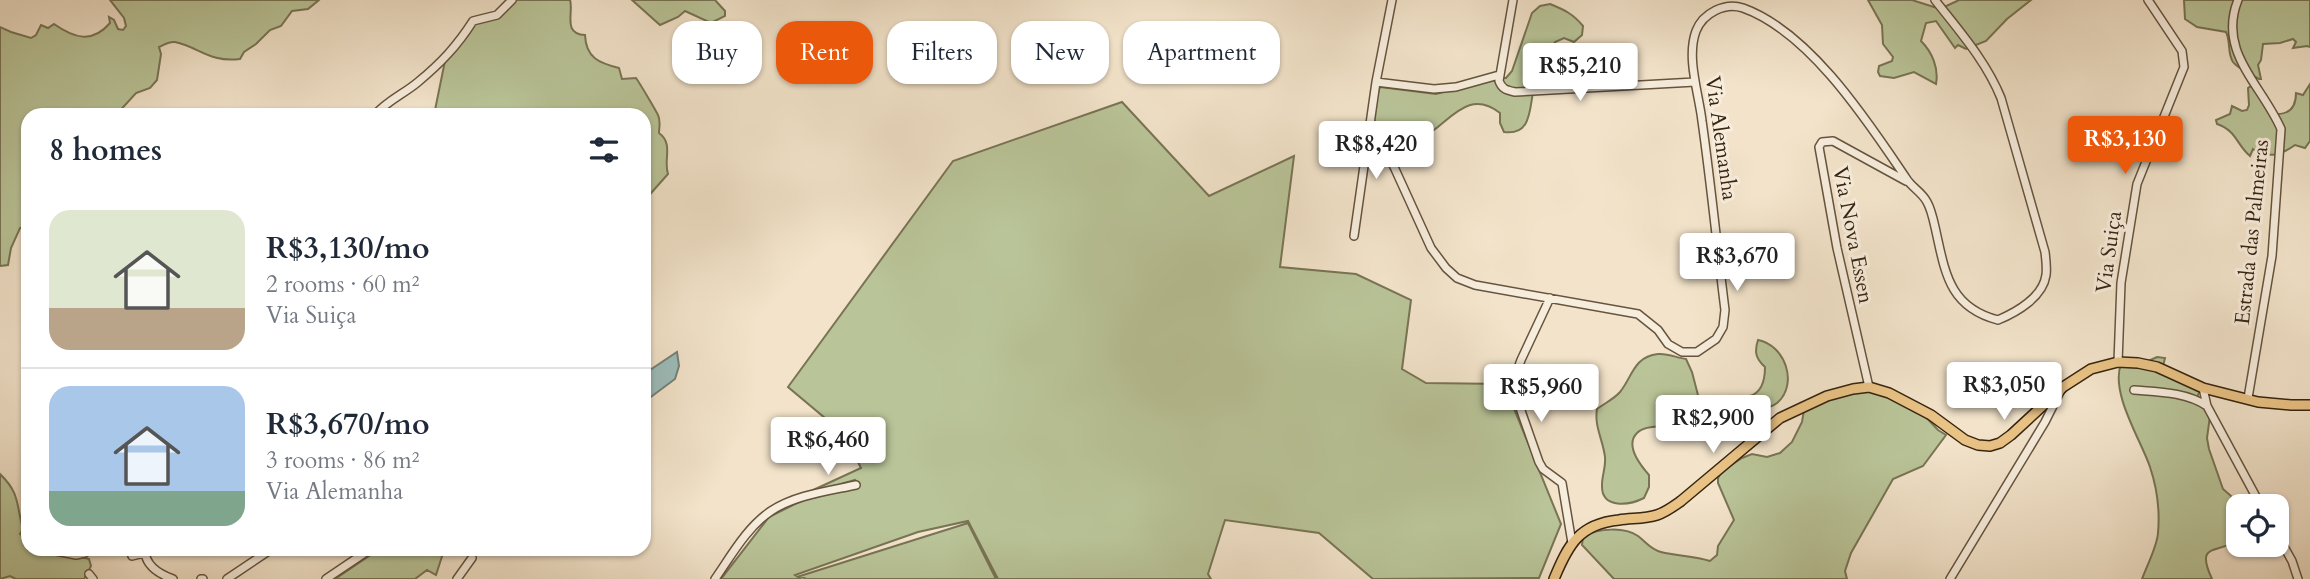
<!DOCTYPE html>
<html lang="en">
<head>
<meta charset="utf-8">
<style>
  :root { --surface:#fff; --page:#f2f2f3; --text:#1f2937; --muted:#747a83; --line:#e0e1e3; --accent:#ea580c }
  body { margin:0; font-family:Cardo,serif; background:var(--page); color:var(--text); height:100vh; display:flex; flex-direction:column; font-size:26px; white-space:nowrap }
  * { box-sizing:border-box; margin:0 }
  p { font-size:23px; color:var(--muted) }
  .icon { flex:none; width:38px; height:38px; fill:none; stroke:currentColor; stroke-width:2; stroke-linecap:round; stroke-linejoin:round }
  .map { position:relative; flex:1; overflow:hidden }
  .side { position:absolute; left:21px; top:108px; width:630px; height:448px; display:flex; flex-direction:column; background:var(--surface); border-radius:21px; box-shadow:0 2px 5px #0004 }
  .side>* { flex:none }
  .top-card { position:absolute; left:672px; top:21px; width:665px; height:63px; display:flex; gap:14px }
  .controls { position:absolute; left:2226px; top:494px; display:grid; gap:14px }
  .controls a { display:grid; place-items:center; width:63px; height:63px; border-radius:14px; background:var(--surface); box-shadow:0 2px 5px #0004; font-size:35px }
  .price { position:absolute; translate:-50% -60px; padding:0 16px; border-radius:7px; background:#fff; color:#222; font-size:23px; line-height:46px; filter:drop-shadow(0 2px 4px #0008) }
  .price::after { content:''; position:absolute; left:50%; top:42px; width:21px; height:16px; margin-left:-10px; background:inherit; clip-path:polygon(0 0,100% 0,50% 100%) }
  .price.on { background:var(--accent); color:#fff }
  ul { padding:0; list-style:none }
  li { display:flex; align-items:center; gap:21px; height:175px; padding:0 28px }
  li+li { border-top:2px solid var(--line) }
  li span { display:grid; place-items:center; flex:none; width:196px; height:140px; border-radius:21px; color:#555 }
  li>.icon { margin-inline-start:auto }
  span .icon { width:84px; height:84px; fill:#fffc; stroke-width:1 }
  li b { font-size:30px }
  h2 { display:flex; justify-content:space-between; align-items:center; height:84px; padding:0 28px; font-size:30px }
  .chip { padding:0 24px; border-radius:21px; background:var(--surface); box-shadow:0 2px 5px #0004; font-size:24px; line-height:63px }
  .chip.on { background:var(--accent); color:#fff }
  .map>svg:first-child { display:block }
  .green { fill:#b9c498; stroke:#787454; stroke-width:2 }
  .water { fill:#9cbdbc; stroke:#748077; stroke-width:2 }
  .lines { fill:none; stroke-linecap:round; stroke-linejoin:round }
  .minor-casing { stroke:#66543e; stroke-width:10 }
  .major-casing { stroke:#382510; stroke-width:12 }
  .minor { stroke:#f7eddd; stroke-width:7 }
  .major { stroke:#e9c285; stroke-width:9 }
  .labels { text-anchor:middle; dominant-baseline:central; stroke-width:6; stroke-linejoin:round; paint-order:stroke }
  .street-label { font-size:21px; fill:#382510; stroke:#f7eddd }
</style>
</head>
<body>
<div class="map">
<svg width="2310" height="579" viewBox="0 0 2310 579">
  <rect width="100%" height="100%" fill="#f2e3ca"/>
  <filter id="stains"><feTurbulence type="fractalNoise" baseFrequency=".00286" numOctaves="4"/><feColorMatrix values="0 0 0 0 .2 0 0 0 0 .09 0 0 0 0 .02 0 0 0 .5 -.17"/></filter>
  <radialGradient id="worn" r=".72"><stop offset=".6" stop-color="#630" stop-opacity="0"/><stop offset="1" stop-color="#630" stop-opacity=".3"/></radialGradient>
  <path class="green" d="M110,0H319L308,9L292,11L281,26L270,30L256,44L244,52L240,59C210,63 199,47 175,42C169,41 164,45 159,47L161,54L157,80L150,88L136,93L116,115L28,116V226L20,228L11,248L8,265L0,266V27L11,32L31,38L36,35L41,25L48,28L54,24C74,38 92,44 110,23L109,17L114,20L118,29L123,30L126,26L124,18Z
    M508,0H570C574,12 562,34 585,35C586,58 599,63 619,68L622,79L636,78C639,82 655,109 658,115C661,121 659,127 659,133C674,144 663,160 668,174L644,201V116H429L428,113L435,110L446,56L474,20L499,11Z
    M632,0H715L725,11V16L711,23L685,11L678,17L660,25Z
    M1868,0H1912L1940,9L1959,0H2031L2007,19L1986,41L1966,49L1958,45L1955,48L1936,21L1926,23L1921,41C1932,52 1939,68 1936,84L1914,72L1894,78L1880,76L1878,72L1879,66L1892,61L1893,57L1883,44L1882,25Z
    M2184,0H2310V47L2307,46L2293,48L2296,42L2293,39L2280,43L2263,44L2261,60L2258,65L2261,79H2259C2251,74 2238,69 2233,62C2227,53 2231,42 2226,32L2197,27L2185,19Z
    M1550,4C1565,10 1573,14 1583,26L1582,35L1574,42L1564,38L1555,42C1551,51 1549,60 1545,68C1542,75 1536,80 1534,88C1529,106 1533,136 1504,132L1500,123V113C1472,91 1455,114 1434,130C1422,138 1408,144 1396,153L1382,142L1373,121L1371,111L1380,87L1436,94L1496,78H1506L1512,71L1532,13L1540,6Z
    M2310,84V141L2305,148L2295,145C2281,155 2269,159 2253,149L2250,156C2236,144 2237,131 2217,124L2216,120L2230,114L2232,106L2242,111L2247,110L2249,105L2248,88L2251,86L2256,87L2277,114C2291,114 2296,106 2296,93L2303,95Z
    M1122,102L1209,196L1294,156L1280,267L1356,274L1411,300L1402,369L1426,383L1504,384L1561,524L1539,578L1373,579L1319,533L1225,520L1208,574L1211,579H998L968,521L918,532L795,575L801,579H721L769,517L801,501L856,487L859,484L855,480L798,497L861,468L844,434L788,387L953,161Z
    M1758,340C1785,345 1799,384 1777,403C1769,410 1757,408 1747,411C1733,416 1723,428 1709,432C1698,435 1689,428 1678,427C1667,426 1645,425 1637,433C1624,446 1641,466 1649,475V487L1644,498C1630,505 1601,510 1602,485C1602,475 1606,467 1605,457C1603,440 1594,426 1597,409C1605,403 1614,399 1620,392C1633,376 1633,357 1658,354C1668,353 1677,358 1686,359L1692,372L1699,399C1713,404 1719,400 1732,397C1738,395 1744,397 1750,396C1763,392 1765,379 1765,367C1756,359 1754,352 1758,340Z
    M2157,357L2165,358L2163,366L2201,390L2196,398L2210,416L2207,438L2209,449L2223,489L2231,496L2234,505L2236,517L2233,529L2236,541C2217,554 2195,542 2212,579H2142C2147,565 2157,547 2158,533C2160,511 2157,488 2150,467C2141,440 2110,393 2121,364L2146,362Z
    M1866,387L1918,409L1938,430L1946,435L1923,466L1893,479L1851,553L1845,571L1847,579H1614L1582,545L1583,536C1599,529 1623,526 1638,536C1646,542 1650,549 1661,552C1677,556 1694,556 1710,561L1717,555L1718,546L1734,520L1718,483V478L1722,471L1742,458L1752,454L1767,457L1780,453L1792,442L1802,422L1804,410L1819,400Z
    M0,474C20,493 16,504 23,529L20,534L28,540V550H57L89,559L91,566L84,579H16L10,576L0,579Z
    M968,523L996,579H806L800,576Z
    M378,550H444L436,575L427,570L415,579H335Z"/>
  <path class="water" d="M677,352L679,366L675,379L644,402V374Z"/>
  <g class="lines">
    <defs>
      <path id="minor" d="M1513,0L1499,81C1502,89 1506,90 1515,92L1695,82
        M2238,0C2217,52 2262,85 2281,129L2272,256L2248,398
        M1376,82L1434,89L1456,87L1499,75
        M374,116C386,101 404,94 418,82C441,63 457,46 473,21L497,15L512,0
        M1371,122L1395,169L1431,248L1446,268L1457,278L1475,285L1638,314L1658,330L1668,344L1682,352H1697L1716,339L1723,327L1725,310C1717,247 1711,184 1702,121C1699,94 1686,58 1696,31C1703,13 1725,2 1743,8C1810,32 1868,122 1906,178C1911,187 1922,192 1927,202C1931,209 1933,218 1935,227C1945,271 1948,307 1998,320C2017,312 2043,297 2046,275C2047,268 2046,260 2045,252L2001,98C1986,61 1960,32 1935,0
        M1354,236L1376,82L1392,0
        M1550,298L1521,360L1512,385L1539,462L1543,469L1562,483L1572,543
        M2118,362L2121,283L2137,184L2184,67L2182,51L2148,0
        M1869,387L1837,248L1819,147L1822,142L1833,141L1906,181
        M2203,388L2207,406L2261,506
        M2134,390C2159,392 2186,392 2207,406
        M2277,534L2292,561L2298,579
        M51,550L76,555L85,553L87,550
        M145,550C145,565 159,574 173,579
        M132,556L144,553
        M89,574L93,579
        M201,579H203
        M227,579L270,550
        M326,579L369,550
        M457,579L472,558
        M715,579C731,556 747,527 771,511C795,495 828,491 856,485
        M1950,579L2045,422L2061,390"/>
      <path id="major" d="M1554,579C1568,545 1579,524 1619,520C1631,518 1645,519 1657,515C1666,512 1674,506 1681,501L1780,418L1827,396L1853,389L1869,387L1889,393L1931,415L1965,440L1978,445L1990,446L2000,443L2011,435L2063,387L2091,369L2118,362L2138,363L2157,367L2203,388L2258,402L2291,405H2310"/>
    </defs>
    <use href="#minor" class="minor-casing"/>
    <use href="#major" class="major-casing"/>
    <use href="#minor" class="minor"/>
    <use href="#major" class="major"/>
  </g>
  <g class="labels">
    <g class="street-label">
      <text transform="translate(1721 138) rotate(82)">Via Alemanha</text>
      <text transform="translate(2252 232) rotate(-84)">Estrada das Palmeiras</text>
      <text transform="translate(1853 235) rotate(79)">Via Nova Essen</text>
      <text transform="translate(2109 252) rotate(-82)">Via Suiça</text>
    </g>
  </g>
  <rect width="100%" height="100%" filter="url(#stains)"/>
  <rect width="100%" height="100%" fill="url(#worn)"/>
</svg>
<div class="controls">
<a><svg class="icon" aria-label="locate" viewBox="0 0 24 24"><circle cx="12" cy="12" r="6"/><path d="M12 2v4M12 18v4M2 12h4M18 12h4"/></svg></a>
</div>
<b class="price" style="left:1580px;top:103px">R$5,210</b>
<b class="price on" style="left:2125px;top:176px">R$3,130</b>
<b class="price" style="left:1376px;top:181px">R$8,420</b>
<b class="price" style="left:1737px;top:293px">R$3,670</b>
<b class="price" style="left:2004px;top:422px">R$3,050</b>
<b class="price" style="left:1541px;top:424px">R$5,960</b>
<b class="price" style="left:1713px;top:455px">R$2,900</b>
<b class="price" style="left:828px;top:477px">R$6,460</b>
<div class="top-card">
<a class="chip">Buy</a>
<a class="chip on">Rent</a>
<a class="chip">Filters</a>
<a class="chip">New</a>
<a class="chip">Apartment</a>
</div>
<section class="side">
<h2>8 homes<svg class="icon" aria-label="filters" viewBox="0 0 24 24"><path d="M4 7h16M4 17h16"/><circle cx="9" cy="7" r="2"/><circle cx="15" cy="17" r="2"/></svg></h2>
<ul>
<li><span style="background:linear-gradient(#dfe7d0 70%,#b9a48a 0)"><svg class="icon" aria-label="home" viewBox="0 0 24 24"><path d="M3 11l9-7 9 7M6 9v11h12V9"/></svg></span><div><b>R$3,130/mo</b><p>2 rooms · 60 m²</p><p>Via Suiça</p></div></li>
<li><span style="background:linear-gradient(#a9c7e8 75%,#7fa58c 0)"><svg class="icon" aria-label="home" viewBox="0 0 24 24"><path d="M3 11l9-7 9 7M6 9v11h12V9"/></svg></span><div><b>R$3,670/mo</b><p>3 rooms · 86 m²</p><p>Via Alemanha</p></div></li>
</ul>
</section>
</div>
</body>
</html>
